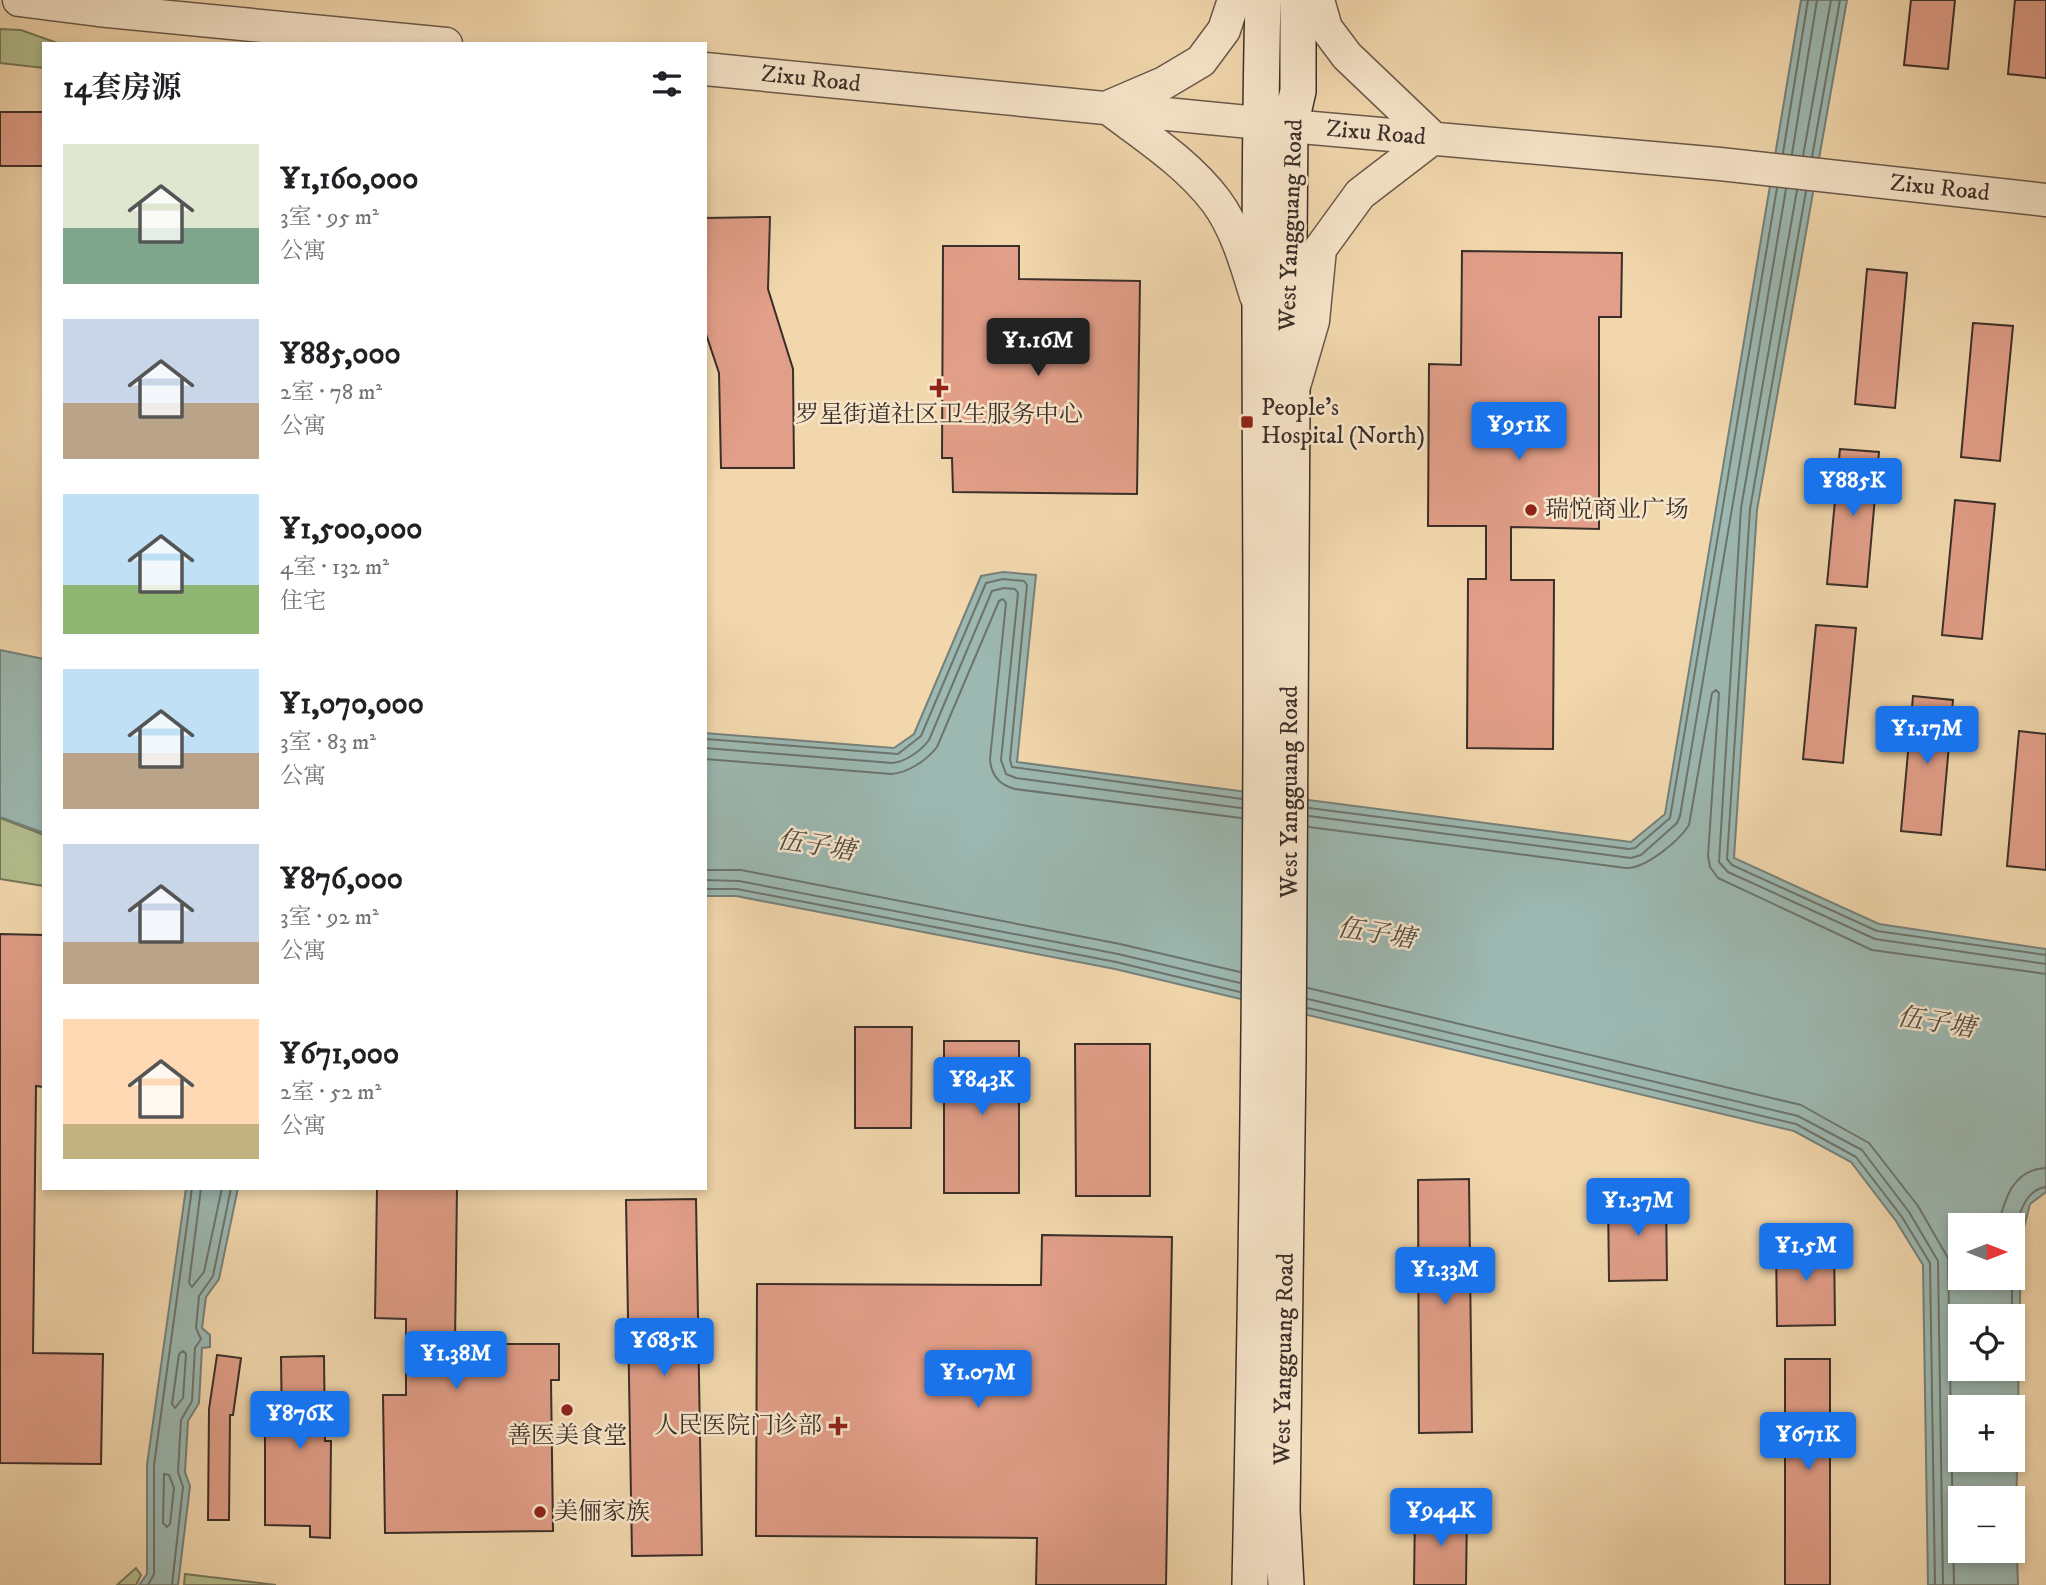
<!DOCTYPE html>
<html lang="zh">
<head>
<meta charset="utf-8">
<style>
  :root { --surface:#fff; --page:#f2f2f2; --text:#202124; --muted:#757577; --accent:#1a73e8 }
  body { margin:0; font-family:"IM FELL DW Pica","Noto Serif SC",serif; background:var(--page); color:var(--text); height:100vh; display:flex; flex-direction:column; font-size:26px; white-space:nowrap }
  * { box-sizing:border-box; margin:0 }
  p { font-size:23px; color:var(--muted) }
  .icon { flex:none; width:38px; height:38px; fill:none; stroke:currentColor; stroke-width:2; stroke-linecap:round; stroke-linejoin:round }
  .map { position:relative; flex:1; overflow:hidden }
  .details { position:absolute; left:42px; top:42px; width:665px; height:1148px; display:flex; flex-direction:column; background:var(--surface); border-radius:0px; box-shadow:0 4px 10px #0003 }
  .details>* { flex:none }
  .needle { width:46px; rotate:90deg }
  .fabs { position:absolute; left:1948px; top:1213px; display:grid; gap:14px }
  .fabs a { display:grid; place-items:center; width:77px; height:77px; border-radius:0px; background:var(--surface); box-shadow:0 4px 10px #0003; font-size:35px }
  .price { position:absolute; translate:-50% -60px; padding:0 16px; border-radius:7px; background:var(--accent); color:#fff; font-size:23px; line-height:46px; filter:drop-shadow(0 2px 4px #0008) }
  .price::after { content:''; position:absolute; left:50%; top:42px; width:21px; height:16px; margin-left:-10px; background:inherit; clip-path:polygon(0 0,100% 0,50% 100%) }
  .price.current { background:#222; color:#fff }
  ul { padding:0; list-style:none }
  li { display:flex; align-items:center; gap:21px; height:175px; padding:0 21px }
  li span { display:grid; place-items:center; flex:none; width:196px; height:140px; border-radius:0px; color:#555 }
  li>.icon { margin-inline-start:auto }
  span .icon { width:84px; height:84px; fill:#fffc; stroke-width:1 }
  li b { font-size:30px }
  h2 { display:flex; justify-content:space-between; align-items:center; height:84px; padding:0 21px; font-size:30px }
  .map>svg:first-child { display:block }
  .green { fill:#b4bf8f; stroke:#78775c; stroke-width:2 }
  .water { fill:#9cb8b1; stroke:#75817b; stroke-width:2; fill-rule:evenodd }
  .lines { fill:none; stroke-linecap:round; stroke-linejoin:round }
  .shore { stroke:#6c746d; stroke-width:2 }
  .building { fill:#e19e88; stroke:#3b2f29; stroke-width:2 }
  .tertiary-casing { stroke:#69594a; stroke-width:35 }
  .secondary-casing { stroke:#3b2f29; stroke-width:38 }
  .tertiary { stroke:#f7e5ca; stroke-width:32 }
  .secondary { stroke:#f7e5ca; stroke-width:35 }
  .poi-dot { fill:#8f2418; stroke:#f7e5ca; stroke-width:2.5 }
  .labels { text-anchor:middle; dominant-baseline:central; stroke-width:5; stroke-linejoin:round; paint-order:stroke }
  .street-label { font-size:24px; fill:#3b2f29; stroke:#f7e5ca }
  .poi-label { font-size:24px; fill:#3b2f29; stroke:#f7e5ca; text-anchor:start }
  .water-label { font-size:26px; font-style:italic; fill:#4e4a44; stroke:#f7e5ca }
</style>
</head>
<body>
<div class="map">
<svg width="2046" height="1585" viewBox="0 0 2046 1585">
  <rect width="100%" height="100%" fill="#f2d7ad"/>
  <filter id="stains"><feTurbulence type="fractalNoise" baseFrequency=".00286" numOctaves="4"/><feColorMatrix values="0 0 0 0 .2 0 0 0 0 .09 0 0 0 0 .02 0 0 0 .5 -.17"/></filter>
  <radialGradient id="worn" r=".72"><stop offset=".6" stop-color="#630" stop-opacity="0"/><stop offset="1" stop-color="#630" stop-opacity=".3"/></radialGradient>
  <path class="green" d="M0,29L21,30L60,44H44V68L0,63Z
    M0,818L44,835V886L0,879Z
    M136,1568L141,1575L136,1585H117Z
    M185,1574L276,1585H184Z"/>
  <path class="water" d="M1801,0H1847L1757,510L1734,858L1879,924L2046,949V1192L2030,1204L2021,1239L2016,1525L2018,1585H1928L1923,1265L1896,1221L1851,1162L1794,1131L1115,969L736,896H705V733L894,748L914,734L981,576L1003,572L1036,575L1017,762L1631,842L1665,814ZM1960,1225H2012V1278H1960ZM1960,1316H2012V1368H1960ZM1960,1407H2012V1460H1960ZM1960,1498H2012V1550H1960Z
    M0,650L44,659V833L0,817Z
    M186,1188H238L219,1279L206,1297L202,1328L210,1335V1347L202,1348L199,1403L188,1421L185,1472L190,1486L178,1585H139L147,1574V1465Z"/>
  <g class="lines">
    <path class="shore" d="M1783,153L1808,0
      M1792,154L1817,0
      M1803,156L1831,0
      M1812,157L1840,0
      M1797,190L1741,508L1719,862L1728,872L1875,939L2046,964
      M1806,191L1750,509L1727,859L1732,865L1877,931L2046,955
      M705,739L898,754L921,736L986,583L1003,579L1024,581L1027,585L1010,760L1012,767L1242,799
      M705,748L892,763C905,762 921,751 929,740L992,591L1004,588L1015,589L1018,593L1001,760L1006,774L1016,778L1241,808
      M705,759L891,774C908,773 927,760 937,747L999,601L1003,599L1006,603L990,759C991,775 999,785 1015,789L1241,818
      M1309,808L1629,849L1635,848L1670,818L1777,188
      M1309,816L1631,858L1641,855L1677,823L1680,816L1786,189
      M1309,827L1626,868C1645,869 1679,841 1689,825L1712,693L1716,690L1719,693L1708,856L1710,867L1718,878L1872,950L2046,974
      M705,870H741L1120,944L1240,972
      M705,880L739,881L1118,954L1240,983
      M705,889H737L1116,962L1240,992
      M1308,988L1801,1105L1869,1143L1918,1206L1948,1258L1954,1585
      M1308,999L1798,1116L1862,1150L1909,1212L1938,1261L1943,1585
      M1308,1008L1796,1124L1856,1157L1902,1217L1930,1263L1935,1585
      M201,1188L189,1283L192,1287L204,1272L222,1188
      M1998,1225C2005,1199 2013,1169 2046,1168
      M2012,1316C2013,1287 2005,1192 2046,1187
      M183,1351L186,1354L183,1398L175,1408L172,1404L179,1354Z
      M164,1474L169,1475L174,1488L170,1524L167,1527L163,1523Z
      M148,1585L154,1574V1465L192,1188
      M172,1585L183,1487L178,1472L181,1420L192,1401L195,1348L201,1339L196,1328L199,1296L213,1276L231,1188"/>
  </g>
  <path class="building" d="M1911,0H1955L1948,69L1904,65Z
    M2015,0H2046V78L2008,74Z
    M0,112H44V166H0Z
    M770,217L768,289L793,369L794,468H721L719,373L705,331V218Z
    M943,246H1019V279L1140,281L1137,494L953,492L952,458H942Z
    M1462,251L1622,253L1621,317H1599V529L1511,527V580H1554L1553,749L1467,748L1468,579H1486V526H1428L1429,364L1461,365Z
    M1867,269L1907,273L1895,408L1855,404Z
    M1973,323L2013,326L2000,461L1961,457Z
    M1840,449L1879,452L1867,587L1827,584Z
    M1955,500L1995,504L1982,639L1942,635Z
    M1816,625L1856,628L1843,763L1803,759Z
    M1913,696L1953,700L1941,835L1901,831Z
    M2019,731L2046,734V870L2007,866Z
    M0,934L44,935V1087L36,1086L33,1353L103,1354L101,1464L0,1463Z
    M855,1027H912L911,1128H855Z
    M944,1041H1019V1193H944Z
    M1075,1044H1150V1196H1076Z
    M1469,1179L1472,1432L1419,1433L1418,1180Z
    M377,1188H457L455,1344H559V1380H551L553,1531L385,1533L383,1395H406V1319L375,1318Z
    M1666,1195L1667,1280L1609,1281L1608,1196Z
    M696,1199L702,1555L632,1556L626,1200Z
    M1042,1235L1172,1237L1166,1585H1036L1037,1538L756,1536L757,1284L1041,1285Z
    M1834,1240L1835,1325L1777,1326L1776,1241Z
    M217,1355L241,1358L233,1415H230L229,1520H208L209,1409Z
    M324,1356L325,1441H331L330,1538L310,1537V1526L265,1525V1428L282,1429L281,1357Z
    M1785,1359H1830V1585H1785Z
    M1415,1510H1467L1466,1585H1414Z"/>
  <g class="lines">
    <defs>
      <path id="tertiary" d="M19,0L98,10L446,44
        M1318,0L1326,28L1347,56L1433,138
        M705,69L1290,126L1720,164L2046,200
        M1108,107L1164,83L1201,61L1224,30L1234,0
        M1108,108C1145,136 1187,163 1216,201C1236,228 1246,263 1256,296
        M1294,386L1313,321L1320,249L1360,194L1433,138"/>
      <path id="secondary" d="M1250,1585C1256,1306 1260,1027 1261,749C1262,499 1257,249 1263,0
        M1286,1585L1282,1511L1288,1058L1292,394L1288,349L1290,126L1298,91V0"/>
    </defs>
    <use href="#tertiary" class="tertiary-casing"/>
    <use href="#secondary" class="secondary-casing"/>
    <use href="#tertiary" class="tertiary"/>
    <use href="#secondary" class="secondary"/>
  </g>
  <g class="poi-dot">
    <path d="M935.5 377.5h7v7h7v7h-7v7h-7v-7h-7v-7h7z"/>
    <rect x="1240" y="415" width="14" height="14" rx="3.5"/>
    <circle cx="1531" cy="510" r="7"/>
    <circle cx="567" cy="1410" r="7"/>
    <path d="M834.5 1415.5h7v7h7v7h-7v7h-7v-7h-7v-7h7z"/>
    <circle cx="540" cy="1512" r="7"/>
  </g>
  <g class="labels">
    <g class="street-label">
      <text transform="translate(811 79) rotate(6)">Zixu Road</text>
      <text transform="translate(1376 133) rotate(5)">Zixu Road</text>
      <text transform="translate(1940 188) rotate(6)">Zixu Road</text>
      <text transform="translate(1291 225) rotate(-88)">West Yangguang Road</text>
      <text transform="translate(1290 792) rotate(-90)">West Yangguang Road</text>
      <text transform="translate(1284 1359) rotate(-89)">West Yangguang Road</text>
    </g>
    <g class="poi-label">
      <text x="1261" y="408">People's<tspan x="1261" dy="28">Hospital (North)</tspan></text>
      <text x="939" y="415" text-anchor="middle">罗星街道社区卫生服务中心</text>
      <text x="1545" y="510">瑞悦商业广场</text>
      <text x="822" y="1426" text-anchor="end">人民医院门诊部</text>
      <text x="567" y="1436" text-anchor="middle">善医美食堂</text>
      <text x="554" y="1512">美俪家族</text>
    </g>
    <g class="water-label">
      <text transform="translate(816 846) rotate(9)">伍子塘</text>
      <text transform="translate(1376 934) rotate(9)">伍子塘</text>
      <text transform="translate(1936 1023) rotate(9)">伍子塘</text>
    </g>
  </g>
  <rect width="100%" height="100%" filter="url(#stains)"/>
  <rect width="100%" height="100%" fill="url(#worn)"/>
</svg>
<div class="fabs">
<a><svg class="needle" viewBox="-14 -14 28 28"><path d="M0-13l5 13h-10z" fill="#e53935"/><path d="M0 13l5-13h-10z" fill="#757577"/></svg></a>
<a><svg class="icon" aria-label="locate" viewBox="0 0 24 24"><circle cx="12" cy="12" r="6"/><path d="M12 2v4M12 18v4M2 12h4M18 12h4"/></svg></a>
<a>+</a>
<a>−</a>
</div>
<b class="price current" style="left:1038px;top:378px">¥1.16M</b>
<b class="price" style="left:1519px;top:462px">¥951K</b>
<b class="price" style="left:1853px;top:518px">¥885K</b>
<b class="price" style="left:1927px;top:766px">¥1.17M</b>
<b class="price" style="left:982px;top:1117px">¥843K</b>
<b class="price" style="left:1638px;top:1238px">¥1.37M</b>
<b class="price" style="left:1806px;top:1283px">¥1.5M</b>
<b class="price" style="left:1445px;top:1307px">¥1.33M</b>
<b class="price" style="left:664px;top:1378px">¥685K</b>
<b class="price" style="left:456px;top:1391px">¥1.38M</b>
<b class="price" style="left:978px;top:1410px">¥1.07M</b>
<b class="price" style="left:300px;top:1451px">¥876K</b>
<b class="price" style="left:1808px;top:1472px">¥671K</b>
<b class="price" style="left:1441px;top:1548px">¥944K</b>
<section class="details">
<h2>14套房源<svg class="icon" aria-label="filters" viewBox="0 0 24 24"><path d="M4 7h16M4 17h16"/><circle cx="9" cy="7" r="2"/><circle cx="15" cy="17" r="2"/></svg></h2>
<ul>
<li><span style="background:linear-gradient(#dfe7d0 60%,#7fa58c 0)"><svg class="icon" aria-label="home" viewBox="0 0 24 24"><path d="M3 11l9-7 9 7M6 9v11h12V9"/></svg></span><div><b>¥1,160,000</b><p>3室 · 95 m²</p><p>公寓</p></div></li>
<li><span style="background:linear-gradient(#c9d6e8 60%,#b9a48a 0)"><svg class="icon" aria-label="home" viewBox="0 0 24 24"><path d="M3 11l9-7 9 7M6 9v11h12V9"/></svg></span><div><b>¥885,000</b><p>2室 · 78 m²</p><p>公寓</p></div></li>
<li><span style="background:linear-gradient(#bfe0f5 65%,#8fb573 0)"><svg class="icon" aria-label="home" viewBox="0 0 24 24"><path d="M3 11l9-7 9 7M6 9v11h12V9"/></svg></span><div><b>¥1,500,000</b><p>4室 · 132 m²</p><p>住宅</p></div></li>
<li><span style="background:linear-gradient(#bfe0f5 60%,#b9a48a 0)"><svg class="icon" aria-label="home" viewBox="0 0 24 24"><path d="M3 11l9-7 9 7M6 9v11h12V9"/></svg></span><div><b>¥1,070,000</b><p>3室 · 83 m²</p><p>公寓</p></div></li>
<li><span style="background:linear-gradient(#c9d6e8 70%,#b9a48a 0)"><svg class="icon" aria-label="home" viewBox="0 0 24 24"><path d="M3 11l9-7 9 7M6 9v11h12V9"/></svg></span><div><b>¥876,000</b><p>3室 · 92 m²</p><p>公寓</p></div></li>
<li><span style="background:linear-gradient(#ffd9b3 75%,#c2b280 0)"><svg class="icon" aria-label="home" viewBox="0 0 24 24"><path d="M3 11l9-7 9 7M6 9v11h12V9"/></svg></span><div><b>¥671,000</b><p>2室 · 52 m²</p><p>公寓</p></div></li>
</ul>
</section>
</div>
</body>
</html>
